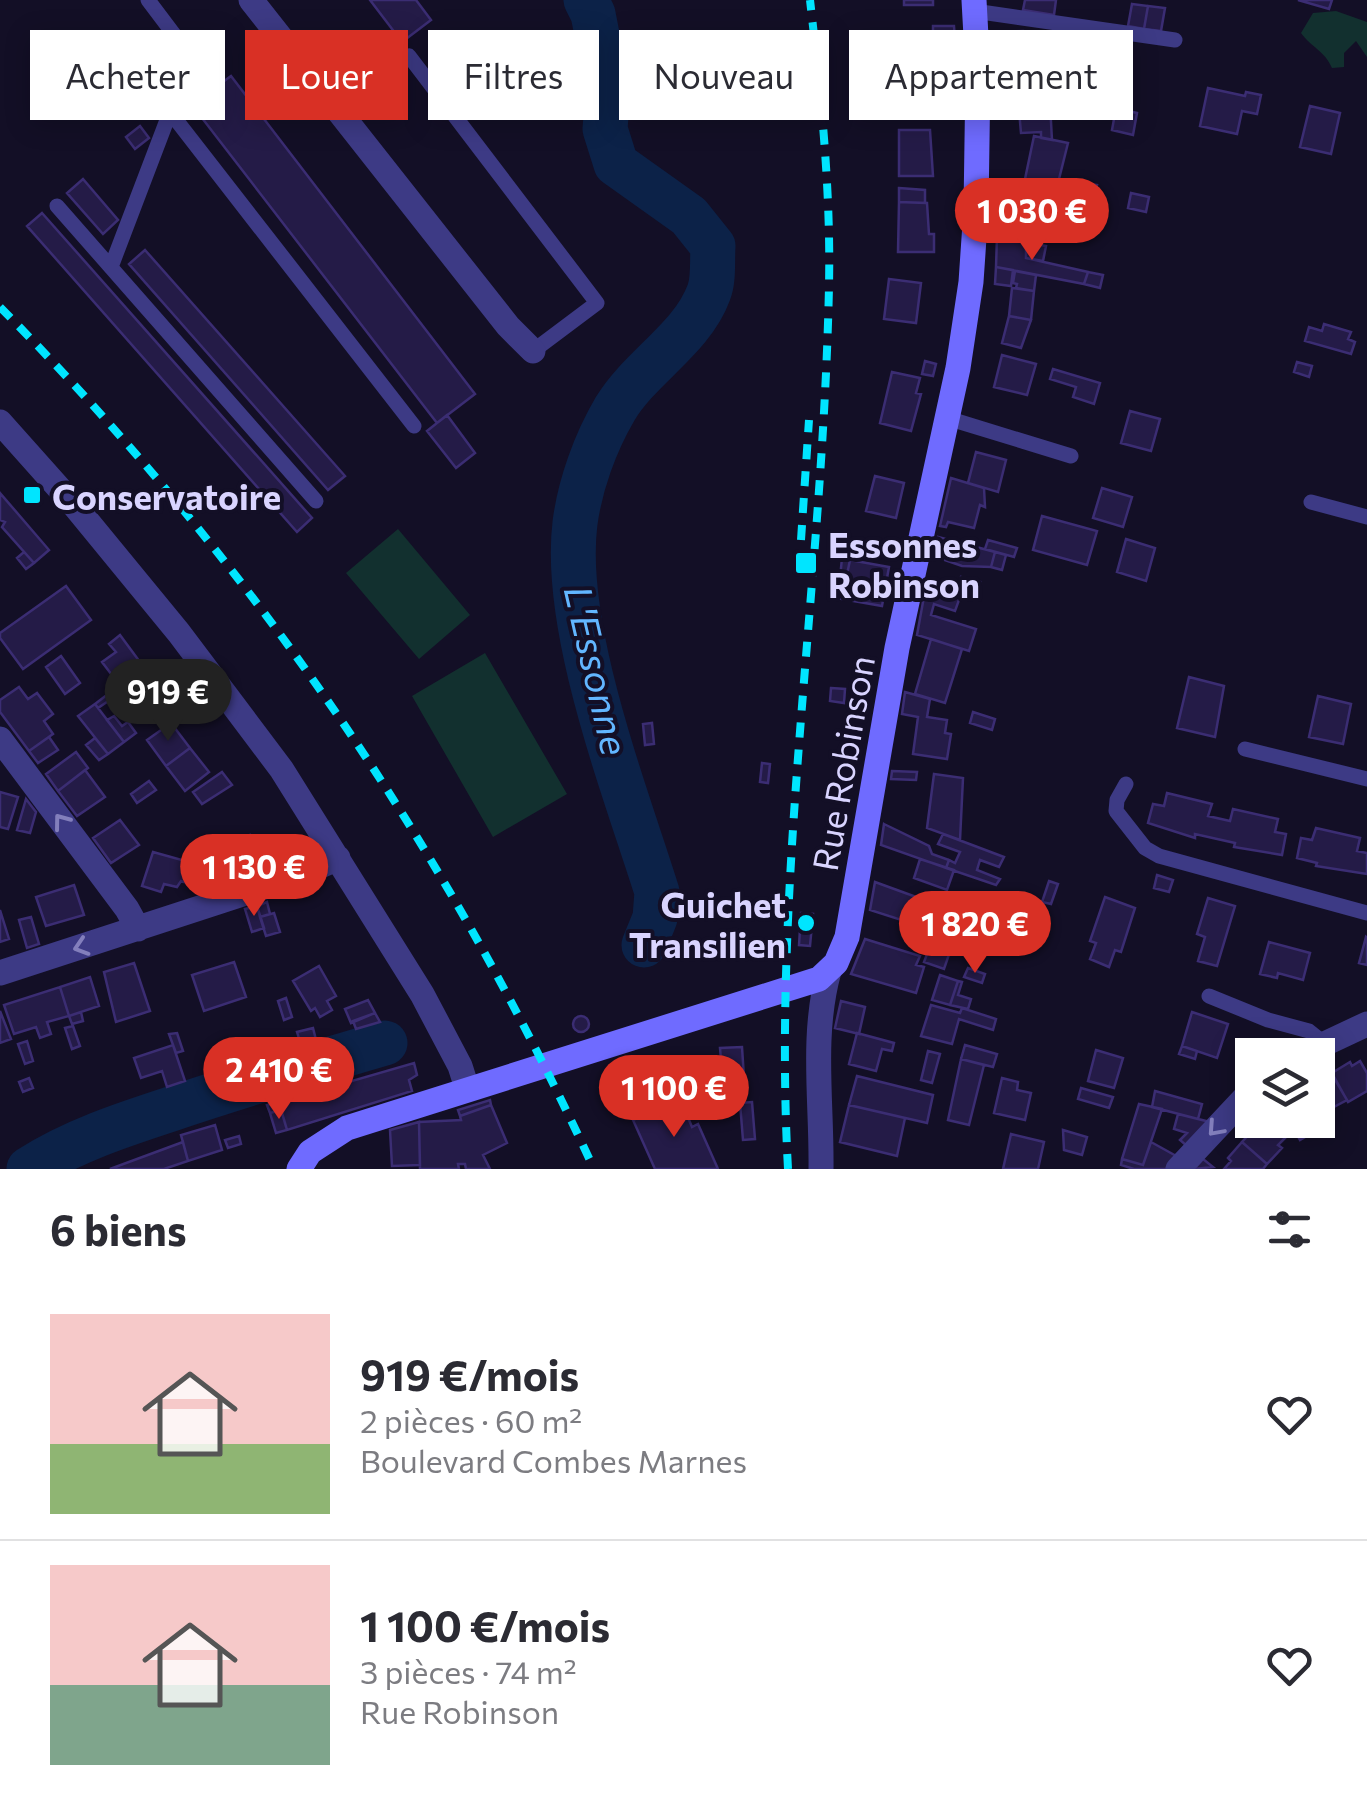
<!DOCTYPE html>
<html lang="fr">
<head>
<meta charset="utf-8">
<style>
  :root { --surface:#fff; --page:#f7f7f7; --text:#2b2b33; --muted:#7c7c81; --line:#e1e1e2; --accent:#d93025 }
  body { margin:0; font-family:Commissioner,sans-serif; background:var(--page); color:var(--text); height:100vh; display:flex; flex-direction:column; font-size:38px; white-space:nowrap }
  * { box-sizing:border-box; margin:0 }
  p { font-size:32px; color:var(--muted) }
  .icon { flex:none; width:55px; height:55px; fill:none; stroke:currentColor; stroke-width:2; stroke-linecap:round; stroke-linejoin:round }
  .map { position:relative; height:1169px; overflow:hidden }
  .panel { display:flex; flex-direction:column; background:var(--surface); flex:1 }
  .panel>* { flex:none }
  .hud { position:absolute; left:30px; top:30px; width:1308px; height:90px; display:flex; gap:20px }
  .tools { position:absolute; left:1235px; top:1038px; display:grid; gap:20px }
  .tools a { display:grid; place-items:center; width:100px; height:100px; border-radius:0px; background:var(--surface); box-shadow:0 5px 25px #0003; font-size:50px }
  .price { position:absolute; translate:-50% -85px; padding:0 22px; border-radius:35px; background:var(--accent); color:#fff; font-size:32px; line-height:65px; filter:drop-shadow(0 2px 5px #0008) }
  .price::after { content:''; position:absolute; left:50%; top:60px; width:30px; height:22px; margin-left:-15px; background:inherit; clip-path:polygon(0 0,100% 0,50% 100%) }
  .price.active { background:#222; color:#fff }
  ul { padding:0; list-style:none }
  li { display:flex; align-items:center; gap:30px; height:250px; padding:0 50px }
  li+li { border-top:2px solid var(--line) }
  li span { display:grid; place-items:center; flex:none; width:280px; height:200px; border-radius:0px; color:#555 }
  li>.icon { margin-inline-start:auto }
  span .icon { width:120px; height:120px; fill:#fffc; stroke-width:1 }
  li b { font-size:42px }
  h2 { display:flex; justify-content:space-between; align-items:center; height:120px; padding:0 50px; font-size:42px }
  .tag { padding:0 35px; border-radius:0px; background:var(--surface); box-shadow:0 5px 25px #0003; font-size:35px; line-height:90px }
  .tag.active { background:var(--accent); color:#fff }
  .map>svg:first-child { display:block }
  .green { fill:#12302f }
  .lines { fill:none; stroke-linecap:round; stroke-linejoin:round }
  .river { stroke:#0c2248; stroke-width:45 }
  .building { fill:#241b47; stroke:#3b2d73; stroke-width:2.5 }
  .lane { stroke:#3d3a85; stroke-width:15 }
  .street { stroke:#3d3a85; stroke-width:25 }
  .secondary { stroke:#6f6bff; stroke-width:25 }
  .rail { stroke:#00e5ff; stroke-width:8; stroke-dasharray:15 12; stroke-linecap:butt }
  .oneway { stroke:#837fbc }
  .poi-dot { fill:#00e5ff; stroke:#130f26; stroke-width:4 }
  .labels { text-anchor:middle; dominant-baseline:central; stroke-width:8; stroke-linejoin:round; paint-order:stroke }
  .poi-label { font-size:35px; font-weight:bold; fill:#d9d4ff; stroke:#130f26; text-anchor:start }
  .street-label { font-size:35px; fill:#d9d4ff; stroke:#130f26 }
  .water-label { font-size:38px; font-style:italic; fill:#62b6ff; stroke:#130f26 }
</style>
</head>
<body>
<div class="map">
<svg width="1367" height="1169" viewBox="0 0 1367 1169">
  <rect width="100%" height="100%" fill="#130f26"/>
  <path class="green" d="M1336,11L1367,22V57L1356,41L1344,53V67L1332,68C1325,51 1311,47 1301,33L1313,13Z
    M398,529L470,615L419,659L346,573Z
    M485,653L567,794L493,837L412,696Z"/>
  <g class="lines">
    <path class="river" d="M586,0L593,14L608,91L605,129L616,164L689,216L713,246C712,260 714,279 709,292C692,339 641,366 615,409C595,443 580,485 575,523C562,629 625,790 657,892L655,918L644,945
      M29,1169C73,1141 122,1125 171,1109C242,1085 313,1064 385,1043"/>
  </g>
  <path class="building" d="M370,0H416L431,20L402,42Z
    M904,0H933V5H904Z
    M1025,0H1056L1054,15L1023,10Z
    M1298,0H1332L1329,9Z
    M1132,4L1148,6L1144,29L1128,26Z
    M1148,6L1165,8L1161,31L1144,29Z
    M933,26H954L955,41H933Z
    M1023,31L1024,78H994L993,32Z
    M1033,34L1034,54L1023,55V35Z
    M933,41H955V57H933Z
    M897,52L927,53L923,82H930V100L898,99L902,70H896Z
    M1075,60L1088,63L1084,82L1071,79Z
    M231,76L475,394L437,423L192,105Z
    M995,82L1045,97V104H1050L1052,140L1041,138V132L1021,133L1018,99L996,94Z
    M1208,88L1245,96L1246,92L1261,95L1257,114L1242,111L1237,134L1200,126Z
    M1310,106L1340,113L1331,154L1300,147Z
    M1116,108L1137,113L1133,135L1112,130Z
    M140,126L149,138L135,149L126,137Z
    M899,130H930L933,176H899Z
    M1034,136L1068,143L1057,187L1025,179Z
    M83,179L118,220L103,234L67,193Z
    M1075,181L1090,184L1085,202L1071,198Z
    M1090,184L1097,185L1093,203L1085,202Z
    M899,188L925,190V203L899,202Z
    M999,191L1027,195L1023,241L997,236Z
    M1131,193L1149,197L1146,212L1128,208Z
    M899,202L927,203L929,234H934V252H898Z
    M42,213L312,518L297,532L27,226Z
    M997,236L1026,242V258L1088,272L1084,284L996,267Z
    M1026,242L1046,246L1043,261L1026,258Z
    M145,250L345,476L328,490L129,264Z
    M996,267L1013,270L1011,286L995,284Z
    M1015,271L1036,275L1034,291L1016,288L1017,284L1013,283Z
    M1088,272L1103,275L1100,288L1084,284Z
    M889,279L921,283L916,323L884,319Z
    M1012,288L1034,291L1031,320L1009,316Z
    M1009,316L1031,320L1021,348L1002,343Z
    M1324,324L1351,332L1348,339L1355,342L1351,354L1305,341L1309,327L1322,331Z
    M1002,355L1036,364L1027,395L994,387Z
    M925,361L936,364L933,376L922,374Z
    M1297,362L1312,366L1309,377L1294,372Z
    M1053,369L1100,383L1094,404L1073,397L1076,387L1050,379Z
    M892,372L920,378L916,393L921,394L911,431L880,423Z
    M1130,411L1160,419L1151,451L1121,443Z
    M447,415L475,453L456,468L427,431Z
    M976,452L1006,460L998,492L968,483Z
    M875,476L904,483L896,518L866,511Z
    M951,478L984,488L985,507L980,505L974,528L948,522L946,527L940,526Z
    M1102,488L1132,497L1123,527L1093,518Z
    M0,493L49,550L34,563L2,527L5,522L0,520Z
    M1042,516L1097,531L1087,565L1033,550Z
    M938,537L995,552L991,567L962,566L933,556Z
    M1126,539L1155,548L1146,581L1117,572Z
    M988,540L1017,548L1014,557L985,549Z
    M24,552L34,563L26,569L17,558Z
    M995,552L1006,555L1002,570L991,567Z
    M842,558L850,560L842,599L838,598Z
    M850,560L889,567L882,606L842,599Z
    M961,577L980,582L977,593L959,588Z
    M927,580L963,589L955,611L934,604L931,615L976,629L969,651L917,635Z
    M66,586L91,620L23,669L0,638V633Z
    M120,635L165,696L141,713L102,662L116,652L109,644Z
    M931,639L962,649L945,703L915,694Z
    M61,656L80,683L65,694L46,667Z
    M1189,677L1224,686L1215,737L1177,728Z
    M19,687L28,699L37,693L53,714L44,721L53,734L29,751L0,712V700Z
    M116,688L120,693L98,708L95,704Z
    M831,688L845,689L844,703L830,701Z
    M905,692L930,699L927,717L947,720L945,733L951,734L947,759L913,754L918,717L902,714Z
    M1318,696L1351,704L1343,744L1309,737Z
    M95,704L124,742L108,754L78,716Z
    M172,705L179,714L162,726L157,717Z
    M973,712L995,719L992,730L970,723Z
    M114,716L122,726L128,722L136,733L124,742L107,720Z
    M171,723L190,748L166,766L147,740Z
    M652,723L654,744L645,745L643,724Z
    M49,737L58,750L38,763L29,751Z
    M95,738L108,754L99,760L86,745Z
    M190,748L209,772L185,791L166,766Z
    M76,752L88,768L58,791L46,774Z
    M762,763L770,764L768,783L760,782Z
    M85,770L105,797L77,816L58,791Z
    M892,771L917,772L916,780L891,779Z
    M222,772L232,785L202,804L193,792Z
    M934,774L963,778L960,840L927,828Z
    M149,781L156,790L137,803L131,794Z
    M0,792L18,797L8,829L0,827Z
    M1167,793L1212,804L1208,816L1230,821L1233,809L1278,819L1275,832L1286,834L1282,855L1234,847L1235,843L1195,834V838L1148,823L1153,804L1164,806Z
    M26,799L36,812L30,833L17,830Z
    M120,820L139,845L111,863L93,838Z
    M884,824L929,846L932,854L949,860L946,868L881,845Z
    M1316,828L1360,838L1357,851L1367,853V874L1316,866L1317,863L1297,858L1301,838L1312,840Z
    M943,834L1004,857L999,867L980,860L977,870L1000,879L996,885L946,868L949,860L955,863L960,852L938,844Z
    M250,835L271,868L233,881L217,856Z
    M153,852L200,865L193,885L181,881L177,887L164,884L161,892L142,886Z
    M920,859L954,870L947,890L914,878Z
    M1157,875L1173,880L1169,892L1154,888Z
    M1049,881L1058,884L1051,904L1042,902Z
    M875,882L963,914L944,969L924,962L936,931L870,910Z
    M74,885L84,915L46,926L36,897Z
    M1105,897L1135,908L1121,952L1115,950L1109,967L1090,959L1096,943L1090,941Z
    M1208,898L1235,906L1217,966L1198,961L1205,937L1197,934Z
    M990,900L1022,914L1021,918L1024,920L1020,935L982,921Z
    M267,902L270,914L260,917L257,906Z
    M257,906L264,928L252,932L245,909Z
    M0,910L9,939L0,942Z
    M274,913L280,932L266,936L260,917Z
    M801,913L813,914L810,946L799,945Z
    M31,917L39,944L27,948L19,920Z
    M974,918L991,924L987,935L970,929Z
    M991,924L1008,930L1003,941L987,935Z
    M1366,937L1367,938V965L1359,963Z
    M865,939L920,956L916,965L924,967L916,993L851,974Z
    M1269,942L1310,953L1303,980L1278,973L1277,978L1260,974Z
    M234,962L246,997L204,1011L192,975Z
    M134,963L150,1011L116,1022L104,972Z
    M319,966L336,996L327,1001L332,1010L320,1017L315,1008L311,1011L293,981Z
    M968,968L985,974L982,983L964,977Z
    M940,975L958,981L950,1005L932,1000Z
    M90,977L99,1006L69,1016L60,987Z
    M958,981L962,982L958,995L971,999L968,1009L950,1005Z
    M60,987L69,1016L47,1022L51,1034L40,1038L36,1027L14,1034L4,1005Z
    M286,998L292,1017L284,1020L278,1001Z
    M368,1000L375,1013L351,1023L345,1009Z
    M841,1001L865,1007L859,1034L835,1028Z
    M931,1005L960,1013L962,1008L996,1019L993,1030L959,1019L952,1044L921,1036Z
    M0,1011L11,1039L0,1043Z
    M81,1012L83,1021L72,1024L69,1016Z
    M1192,1012L1228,1024L1217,1058L1182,1046Z
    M375,1013L380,1022L356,1029L353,1021Z
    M573 1024a8 8 0 1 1 16 0a8 8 0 1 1-16 0Z
    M73,1026L80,1046L72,1049L65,1028Z
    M313,1028L316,1040L301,1045L297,1032Z
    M177,1033L183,1051L176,1053L169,1034Z
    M857,1033L894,1043L892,1051L882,1049L876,1071L849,1064Z
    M27,1041L33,1061L25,1064L18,1044Z
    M173,1045L185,1081L167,1087L162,1071L141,1078L134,1058Z
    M965,1045L997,1054L993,1067L961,1059Z
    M1182,1046L1197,1051L1195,1059L1179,1054Z
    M742,1047L745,1093L724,1095L720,1048Z
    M1096,1050L1123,1058L1114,1088L1088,1081Z
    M928,1051L940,1054L932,1083L921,1080Z
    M961,1059L984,1065L969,1125L948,1120Z
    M1360,1061L1367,1073V1091L1348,1102L1332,1073L1350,1062L1352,1066Z
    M414,1063L417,1075L409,1080L412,1091L287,1130L279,1102Z
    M1330,1071L1347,1100L1328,1110L1324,1103L1318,1106V1078Z
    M857,1076L933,1095L927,1123L849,1105Z
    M29,1078L33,1088L23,1092L19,1082Z
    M1002,1078L1018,1082L1017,1090L1031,1093L1025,1120L994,1113Z
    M1081,1088L1113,1097L1109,1108L1078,1099Z
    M1155,1091L1202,1104L1198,1119L1152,1107Z
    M680,1099L692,1127L698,1124L718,1169H655L633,1120Z
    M490,1100L491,1105L460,1116L458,1110Z
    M279,1102L281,1110L270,1113L267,1105Z
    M752,1102L755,1139L743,1140L740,1103Z
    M1139,1104L1162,1109L1143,1165L1122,1159Z
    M491,1105L507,1143L483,1155L490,1169H466L465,1164H458L459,1169H420L419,1122L461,1120L460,1116Z
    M849,1105L905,1118L897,1156L840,1142Z
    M281,1110L287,1130L276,1133L270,1113Z
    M1318,1113L1325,1125L1300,1140L1289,1120H1318Z
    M1178,1114L1210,1122L1187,1146L1180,1140L1187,1133L1174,1129Z
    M1267,1121L1286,1137L1278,1145L1282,1148L1267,1164L1242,1142L1257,1126L1260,1129Z
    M419,1122L420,1165L392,1166L390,1130Z
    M215,1125L222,1150L188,1161L181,1135Z
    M1063,1130L1087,1137L1082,1155L1064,1150Z
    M1011,1134L1044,1142L1038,1169H1003Z
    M239,1136L241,1144L228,1148L225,1140Z
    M183,1142L188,1161L164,1169H110Z
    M1151,1142L1178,1157L1166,1169H1134L1121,1165L1122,1159L1143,1165Z
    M1242,1142L1267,1164L1263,1169H1224L1231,1161L1228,1158Z
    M1203,1159L1213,1167L1194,1169Z"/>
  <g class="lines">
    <path class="lane" d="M974,11L1175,40
      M322,93L409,56L597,303L533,351
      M170,112L414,426
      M57,206L316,501
      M111,267L191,57L148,0
      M947,418L1071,456
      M1311,502L1367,517
      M1245,749L1367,779
      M1126,784L1117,800L1116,811L1145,848L1159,856L1367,913
      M1209,996L1268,1020L1309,1031L1324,1043"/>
    <path class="street" d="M251,0L508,326L533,351
      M0,422L74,505L179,633L282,770L422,994L460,1066L467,1088
      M0,739L127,909L138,929
      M0,973L298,876L338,858
      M1301,1055L1367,1024
      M821,1169C822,1103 811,1035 829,971
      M1178,1169L1252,1090"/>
    <path class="secondary" d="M299,1169L310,1152L347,1128L819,979L836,963L847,937L897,648L958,368L971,282L976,209L978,73L974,0"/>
    <path class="rail" d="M0,307C253,564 443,842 594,1169
      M801,540L809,420
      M788,1169C772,878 823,579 829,286C831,191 821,95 810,0"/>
  </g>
  <defs><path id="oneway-chevron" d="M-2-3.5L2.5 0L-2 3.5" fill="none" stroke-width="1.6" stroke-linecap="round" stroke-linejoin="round" transform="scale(2.5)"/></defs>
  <g class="oneway">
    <use href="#oneway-chevron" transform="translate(61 821) rotate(-127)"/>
    <use href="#oneway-chevron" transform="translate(81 947) rotate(162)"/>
    <use href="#oneway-chevron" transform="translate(1215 1129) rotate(132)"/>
  </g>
  <g class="poi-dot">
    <rect x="22" y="485" width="20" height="20" rx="5"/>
    <rect x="794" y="551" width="24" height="24" rx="5"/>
    <circle cx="806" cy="923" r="10"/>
  </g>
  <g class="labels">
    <g class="poi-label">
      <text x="52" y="495">Conservatoire</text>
      <text x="828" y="543">Essonnes<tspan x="828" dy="40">Robinson</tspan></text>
      <text x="786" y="903" text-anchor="end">Guichet<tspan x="786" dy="40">Transilien</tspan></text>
    </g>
    <g class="street-label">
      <text transform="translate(842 763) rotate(-80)">Rue Robinson</text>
    </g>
    <g class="water-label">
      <text transform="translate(598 670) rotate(77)">L'Essonne</text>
    </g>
  </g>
</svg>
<div class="tools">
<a><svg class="icon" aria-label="layers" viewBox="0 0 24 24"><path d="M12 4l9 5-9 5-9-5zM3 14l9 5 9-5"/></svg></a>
</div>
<b class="price" style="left:1032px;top:263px">1 030 €</b>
<b class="price active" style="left:168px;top:744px">919 €</b>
<b class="price" style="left:254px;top:919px">1 130 €</b>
<b class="price" style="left:975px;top:976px">1 820 €</b>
<b class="price" style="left:279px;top:1122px">2 410 €</b>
<b class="price" style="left:674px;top:1140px">1 100 €</b>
<div class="hud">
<a class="tag">Acheter</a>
<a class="tag active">Louer</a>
<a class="tag">Filtres</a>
<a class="tag">Nouveau</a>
<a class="tag">Appartement</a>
</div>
</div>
<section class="panel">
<h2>6 biens<svg class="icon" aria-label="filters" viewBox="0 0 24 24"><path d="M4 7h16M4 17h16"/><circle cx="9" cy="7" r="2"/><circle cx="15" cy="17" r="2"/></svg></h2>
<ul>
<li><span style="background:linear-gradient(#f6c9c9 65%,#8fb573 0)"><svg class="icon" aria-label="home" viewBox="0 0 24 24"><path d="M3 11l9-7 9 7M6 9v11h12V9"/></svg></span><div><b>919 €/mois</b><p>2 pièces · 60 m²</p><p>Boulevard Combes Marnes</p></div><svg class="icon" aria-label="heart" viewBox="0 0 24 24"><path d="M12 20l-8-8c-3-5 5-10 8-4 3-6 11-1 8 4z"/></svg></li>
<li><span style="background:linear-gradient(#f6c9c9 60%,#7fa58c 0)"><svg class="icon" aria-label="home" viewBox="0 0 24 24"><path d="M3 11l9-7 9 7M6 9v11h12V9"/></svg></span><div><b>1 100 €/mois</b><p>3 pièces · 74 m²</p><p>Rue Robinson</p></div><svg class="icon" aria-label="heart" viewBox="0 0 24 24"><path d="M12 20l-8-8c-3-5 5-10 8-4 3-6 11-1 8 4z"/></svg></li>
</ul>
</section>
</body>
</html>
